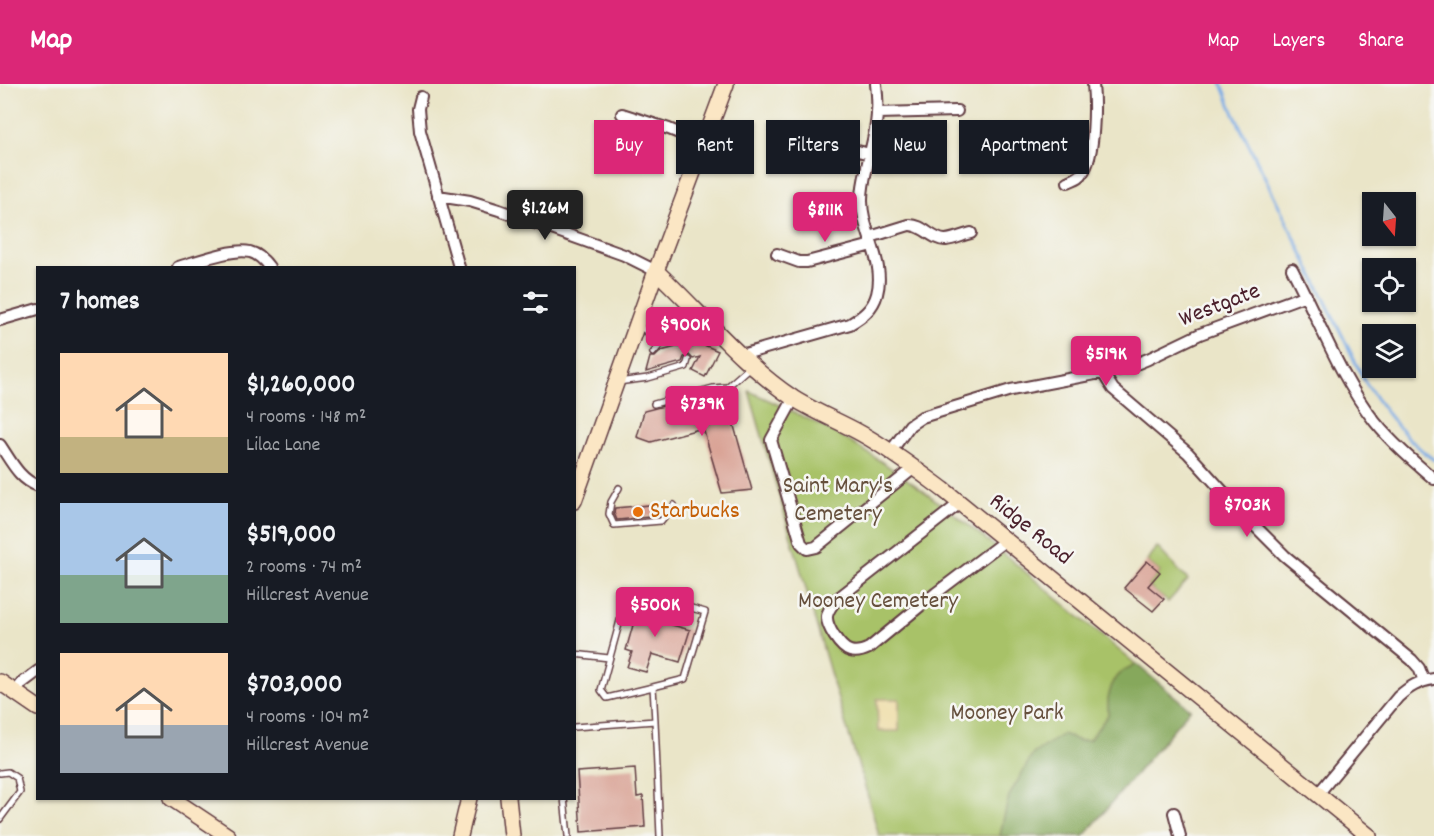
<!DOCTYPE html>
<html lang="en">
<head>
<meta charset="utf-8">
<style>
  :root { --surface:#171b24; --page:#242831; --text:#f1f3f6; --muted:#9ea1a6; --accent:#db2777 }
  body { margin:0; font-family:Dekko,sans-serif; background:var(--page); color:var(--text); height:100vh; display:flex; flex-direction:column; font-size:22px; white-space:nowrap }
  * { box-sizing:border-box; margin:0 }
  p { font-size:20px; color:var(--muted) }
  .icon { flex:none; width:33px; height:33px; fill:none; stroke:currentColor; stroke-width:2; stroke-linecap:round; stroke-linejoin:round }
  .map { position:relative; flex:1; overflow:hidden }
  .sheet { position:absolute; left:36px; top:182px; width:540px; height:534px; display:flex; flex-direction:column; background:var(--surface); border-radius:0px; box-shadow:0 2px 4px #0004 }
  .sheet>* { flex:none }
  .top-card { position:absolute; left:594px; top:36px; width:570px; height:54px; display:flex; gap:12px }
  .needle { width:39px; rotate:163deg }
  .buttons { position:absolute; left:1362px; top:108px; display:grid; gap:12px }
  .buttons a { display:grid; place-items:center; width:54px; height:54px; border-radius:0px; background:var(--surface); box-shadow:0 2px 4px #0004; font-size:30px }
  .price { position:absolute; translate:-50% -51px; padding:0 14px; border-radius:6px; background:var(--accent); color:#fff; font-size:20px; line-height:39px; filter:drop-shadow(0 2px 3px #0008) }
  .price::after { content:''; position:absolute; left:50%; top:36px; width:18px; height:14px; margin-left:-9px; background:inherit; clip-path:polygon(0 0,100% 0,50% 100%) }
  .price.on { background:#222; color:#fff }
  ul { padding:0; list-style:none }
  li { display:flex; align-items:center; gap:18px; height:150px; padding:0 24px }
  li span { display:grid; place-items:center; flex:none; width:168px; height:120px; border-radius:0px; color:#555 }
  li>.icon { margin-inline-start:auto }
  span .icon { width:72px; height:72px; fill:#fffc; stroke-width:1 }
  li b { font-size:26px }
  h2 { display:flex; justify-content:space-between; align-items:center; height:72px; padding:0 24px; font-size:26px }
  .tag { padding:0 21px; border-radius:0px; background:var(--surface); box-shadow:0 2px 4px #0004; font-size:21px; line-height:54px }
  .tag.on { background:var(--accent); color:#fff }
  header { display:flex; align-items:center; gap:36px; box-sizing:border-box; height:84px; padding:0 30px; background:var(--accent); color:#fff }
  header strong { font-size:28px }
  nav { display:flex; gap:33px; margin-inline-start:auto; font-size:21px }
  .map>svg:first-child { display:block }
  .green { fill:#a8c268; stroke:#79704a; stroke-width:1.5 }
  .forest { fill:#86a85c; stroke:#686444; stroke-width:1.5 }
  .sand { fill:#eeda9e; stroke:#9c7c64; stroke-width:1.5 }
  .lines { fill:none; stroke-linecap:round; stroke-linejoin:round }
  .stream { stroke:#7aabe5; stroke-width:3 }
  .building { fill:#d9a395 }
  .lane-casing { stroke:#623d43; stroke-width:8 }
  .street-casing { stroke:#623d43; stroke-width:14 }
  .secondary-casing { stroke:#623d43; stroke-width:18 }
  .lane { stroke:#fff; stroke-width:5 }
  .street { stroke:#fff; stroke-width:10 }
  .secondary { stroke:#fbe6c4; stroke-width:15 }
  .food-dot { fill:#e8710a; stroke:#f6f6f2; stroke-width:2 }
  .labels { text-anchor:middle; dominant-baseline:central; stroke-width:5; stroke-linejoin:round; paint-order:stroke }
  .street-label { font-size:24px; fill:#4a1f2b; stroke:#f6f6f2 }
  .park-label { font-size:24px; fill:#66503d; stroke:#f6f6f2 }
  .food-label { font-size:24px; fill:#c56008; stroke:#f6f6f2; text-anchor:start }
</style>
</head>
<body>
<header>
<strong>Map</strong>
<nav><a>Map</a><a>Layers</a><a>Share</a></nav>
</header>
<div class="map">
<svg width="1434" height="752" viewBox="0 0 1434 752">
  <rect width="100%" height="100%" fill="#f6f6f2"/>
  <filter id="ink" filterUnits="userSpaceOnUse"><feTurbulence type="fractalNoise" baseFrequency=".0167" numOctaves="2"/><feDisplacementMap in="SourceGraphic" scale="12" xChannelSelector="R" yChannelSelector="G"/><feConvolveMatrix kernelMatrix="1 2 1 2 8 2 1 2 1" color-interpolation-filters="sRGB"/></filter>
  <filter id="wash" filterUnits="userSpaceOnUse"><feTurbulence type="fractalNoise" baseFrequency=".008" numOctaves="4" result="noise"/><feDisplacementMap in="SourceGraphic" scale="24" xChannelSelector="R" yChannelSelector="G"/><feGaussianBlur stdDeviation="1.35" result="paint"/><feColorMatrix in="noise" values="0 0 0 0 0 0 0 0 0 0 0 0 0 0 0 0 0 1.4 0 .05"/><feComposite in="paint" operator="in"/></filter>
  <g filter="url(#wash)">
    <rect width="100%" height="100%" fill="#eae5c8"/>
    <path class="green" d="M749,307C782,322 815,337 847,356C916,397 978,448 1040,500C1090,542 1140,584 1190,625L1084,752H879L867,709L836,609Z
      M1157,463L1188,496L1168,518L1148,502L1160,488L1147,477Z"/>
    <path class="forest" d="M1136,580L1190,625L1084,752H1000L1003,737L1009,712L1033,670L1063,650L1079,657L1089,656L1108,631V614L1113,597L1124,586Z"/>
    <path class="sand" d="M877,615H899V647H878Z"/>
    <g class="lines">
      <path class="stream" d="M1222,0L1234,30L1364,296C1383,326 1405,355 1434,376"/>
    </g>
    <g id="blocks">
      <path class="building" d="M697,258L718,267L705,293L693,287L700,273L693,275L689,271L684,273L682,278L646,288L650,273H655L661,267L688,260L689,262L693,263Z
        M695,314L697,319L707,315L724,324L728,336L732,335L752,406L722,409L703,344L651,358L637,353L644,327Z
        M649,421L664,425L659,432L617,436L614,429L615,424Z
        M1147,477L1160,488L1148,502L1164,515L1153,527L1124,504Z
        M639,520L676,530L672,541L690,546L680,578L652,570L646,588L627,583L632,568L626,566Z
        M635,684L637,713L643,712L645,743L581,748L577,688Z"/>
    </g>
  </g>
  <g filter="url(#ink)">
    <use href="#blocks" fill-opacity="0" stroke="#623d43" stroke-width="1.5"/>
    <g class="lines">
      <defs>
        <path id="lane" d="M639,241L661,260L693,252
          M692,258L693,252L706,237
          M653,269L661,260
          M618,298L648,294L686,283L688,276
          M654,320L713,304L727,303L751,282
          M619,404L611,418L609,430L614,441L661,437L674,421
          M574,570L609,574
          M653,603L607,614L601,606L627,511L637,508L705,528L685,595L653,603L655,637
          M574,643L655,637L660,752
          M0,689L8,688L17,694L20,708L0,735
          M564,714L568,752"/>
        <path id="street" d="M421,13L418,25L420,47L459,183
          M878,29L957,27
          M622,30L669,45L703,59
          M783,49L870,70
          M1068,98C1074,95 1080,94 1083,88C1095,71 1095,21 1093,0
          M438,112L470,117L499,126L624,171L656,187
          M870,153L909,141C923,140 933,157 946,156C954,155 963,151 971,149
          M777,170L799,178H807L872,161
          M178,183C196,178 232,164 250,168C258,170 264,176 269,183
          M1292,185C1319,236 1339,292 1375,338C1392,359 1413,377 1434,395
          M0,236L38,225
          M741,271L850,240C862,233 873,225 877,210C886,177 861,147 862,115C862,99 867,85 870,69C873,56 877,41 877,28C878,19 877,9 876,0
          M1103,289L1113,305L1188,369L1247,434L1285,472L1412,576L1419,584L1424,597
          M794,314L771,356L801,459L807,465L816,463L914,384
          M0,361C11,377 19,395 38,402
          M891,367L910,341L922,333L1011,306L1126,284L1148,275L1200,250L1306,211
          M960,419L837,515C833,520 828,525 827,532C826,542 840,564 850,567C857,569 863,567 869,564L936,509L1006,456
          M15,609L22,599L38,587
          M1318,710L1398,613C1409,603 1419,597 1434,595
          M1174,729L1180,752"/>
        <path id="secondary" d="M656,187C701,229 741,279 793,314C815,328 839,337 862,350C891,366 917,386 944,406L1369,752
          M574,417L656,187L726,0
          M0,598L38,624
          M171,714L228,752
          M508,714L512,752
          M460,752L469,714"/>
      </defs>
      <use href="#lane" class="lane-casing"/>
      <use href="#street" class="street-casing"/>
      <use href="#secondary" class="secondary-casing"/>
      <use href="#lane" class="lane"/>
      <use href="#street" class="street"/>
      <use href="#secondary" class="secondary"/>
    </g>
  </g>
  <circle class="food-dot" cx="638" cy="428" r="6"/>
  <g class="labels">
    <g class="street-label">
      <text transform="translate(1220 222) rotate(-21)">Westgate</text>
      <text transform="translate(1030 446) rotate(39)">Ridge Road</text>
    </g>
    <g class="park-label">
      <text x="838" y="403">Saint Mary's<tspan x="838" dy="28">Cemetery</tspan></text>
      <text x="878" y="518">Mooney Cemetery</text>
      <text x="1007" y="630">Mooney Park</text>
    </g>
    <g class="food-label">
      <text x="650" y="428">Starbucks</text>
    </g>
  </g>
</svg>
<div class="buttons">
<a><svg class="needle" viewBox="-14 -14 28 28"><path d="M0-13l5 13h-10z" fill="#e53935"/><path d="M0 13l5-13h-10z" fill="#9ea1a6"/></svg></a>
<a><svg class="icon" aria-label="locate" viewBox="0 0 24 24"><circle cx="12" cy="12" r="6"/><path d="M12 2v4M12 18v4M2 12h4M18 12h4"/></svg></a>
<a><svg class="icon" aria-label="layers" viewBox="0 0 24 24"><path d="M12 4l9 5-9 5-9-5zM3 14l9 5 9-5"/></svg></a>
</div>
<b class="price on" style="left:545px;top:157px">$1.26M</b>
<b class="price" style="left:825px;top:159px">$811K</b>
<b class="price" style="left:685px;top:274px">$900K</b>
<b class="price" style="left:1106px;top:303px">$519K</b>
<b class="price" style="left:702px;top:353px">$739K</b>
<b class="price" style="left:1247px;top:454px">$703K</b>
<b class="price" style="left:655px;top:554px">$500K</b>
<div class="top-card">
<a class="tag on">Buy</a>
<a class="tag">Rent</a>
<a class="tag">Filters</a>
<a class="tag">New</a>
<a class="tag">Apartment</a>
</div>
<section class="sheet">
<h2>7 homes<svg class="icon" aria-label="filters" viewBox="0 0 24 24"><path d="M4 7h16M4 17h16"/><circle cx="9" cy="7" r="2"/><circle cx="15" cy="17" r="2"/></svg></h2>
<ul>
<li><span style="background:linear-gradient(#ffd9b3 70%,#c2b280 0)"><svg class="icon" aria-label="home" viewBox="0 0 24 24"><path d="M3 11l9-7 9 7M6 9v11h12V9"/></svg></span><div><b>$1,260,000</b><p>4 rooms · 148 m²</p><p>Lilac Lane</p></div></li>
<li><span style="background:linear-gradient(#a9c7e8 60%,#7fa58c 0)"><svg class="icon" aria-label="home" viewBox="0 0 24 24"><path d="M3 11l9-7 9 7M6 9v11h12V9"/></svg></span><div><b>$519,000</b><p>2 rooms · 74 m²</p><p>Hillcrest Avenue</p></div></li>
<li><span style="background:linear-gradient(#ffd9b3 60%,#9aa5b1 0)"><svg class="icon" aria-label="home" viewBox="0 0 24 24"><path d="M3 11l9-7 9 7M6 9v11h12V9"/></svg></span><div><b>$703,000</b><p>4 rooms · 104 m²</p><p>Hillcrest Avenue</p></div></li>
</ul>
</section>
</div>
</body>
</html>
